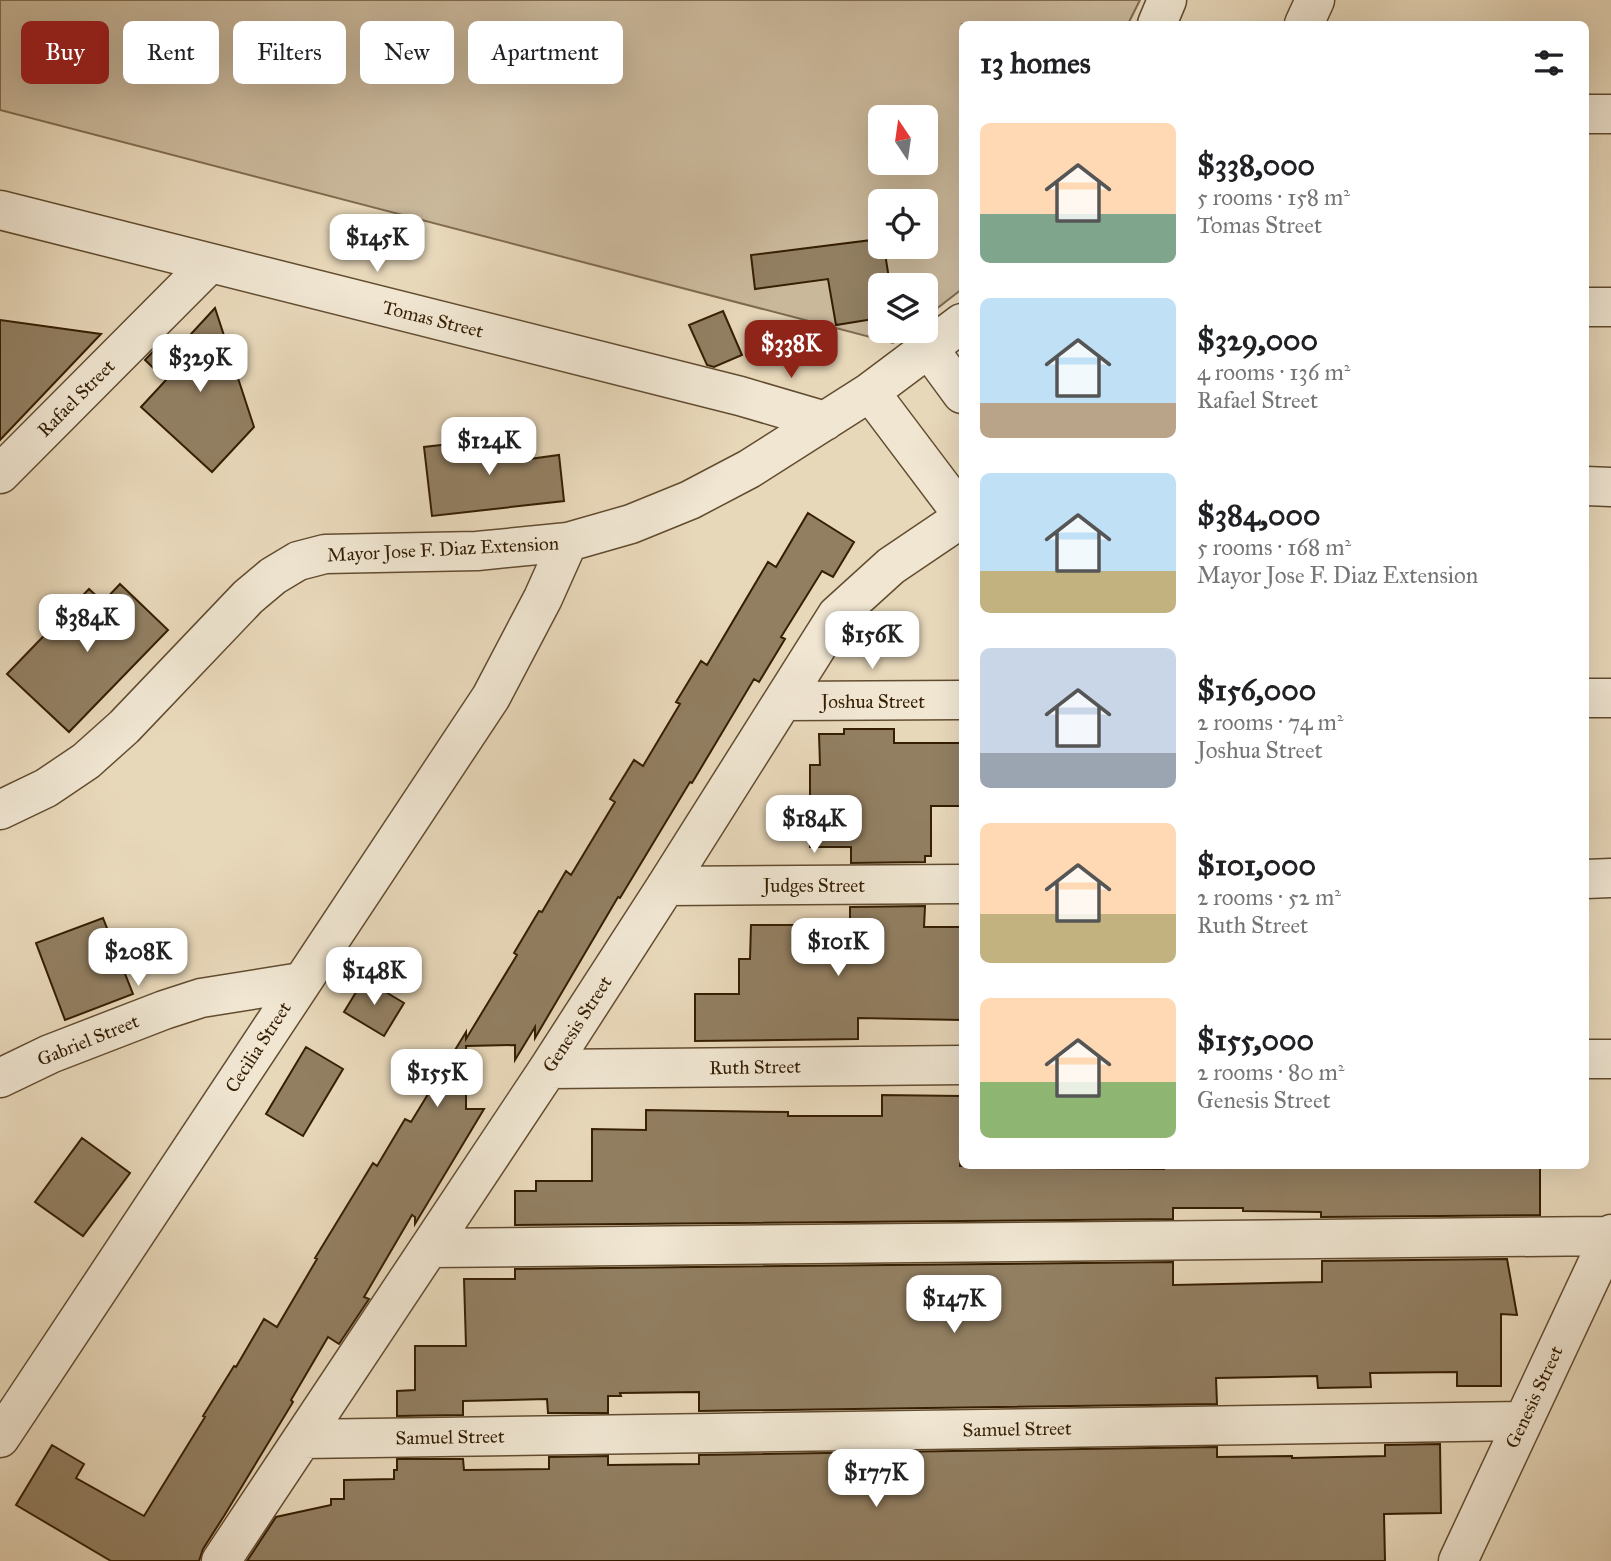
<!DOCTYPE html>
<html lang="en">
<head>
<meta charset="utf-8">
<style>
  :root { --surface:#fff; --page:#f6f6f6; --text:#202124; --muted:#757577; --accent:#8f2418 }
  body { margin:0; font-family:"IM FELL Great Primer",serif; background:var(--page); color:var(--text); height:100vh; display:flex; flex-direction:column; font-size:26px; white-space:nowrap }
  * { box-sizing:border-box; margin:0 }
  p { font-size:23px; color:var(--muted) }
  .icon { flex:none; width:38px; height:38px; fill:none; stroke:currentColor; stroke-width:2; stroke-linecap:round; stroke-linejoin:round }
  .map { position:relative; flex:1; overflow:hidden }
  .panel { position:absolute; left:959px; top:21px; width:630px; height:1148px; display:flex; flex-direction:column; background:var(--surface); border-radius:10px; box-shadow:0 7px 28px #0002 }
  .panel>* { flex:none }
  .top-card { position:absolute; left:21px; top:21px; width:665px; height:63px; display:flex; gap:14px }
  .needle { width:46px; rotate:347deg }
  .buttons { position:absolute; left:868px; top:105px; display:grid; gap:14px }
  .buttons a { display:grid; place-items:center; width:70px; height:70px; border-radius:10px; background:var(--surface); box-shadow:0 7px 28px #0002; font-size:35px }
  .price { position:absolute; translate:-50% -60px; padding:0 16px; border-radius:14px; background:#fff; color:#222; font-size:23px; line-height:46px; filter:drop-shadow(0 2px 4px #0008) }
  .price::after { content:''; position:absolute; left:50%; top:42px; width:21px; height:16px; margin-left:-10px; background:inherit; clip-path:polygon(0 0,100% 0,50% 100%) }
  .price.current { background:var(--accent); color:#fff }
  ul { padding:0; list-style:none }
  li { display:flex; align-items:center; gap:21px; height:175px; padding:0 21px }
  li span { display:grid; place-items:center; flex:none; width:196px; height:140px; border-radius:10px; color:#555 }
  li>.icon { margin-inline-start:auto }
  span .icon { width:84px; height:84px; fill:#fffc; stroke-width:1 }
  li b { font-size:30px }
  h2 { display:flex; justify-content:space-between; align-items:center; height:84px; padding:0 21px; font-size:30px }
  .tag { padding:0 24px; border-radius:10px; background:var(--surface); box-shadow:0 7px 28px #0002; font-size:24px; line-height:63px }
  .tag.current { background:var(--accent); color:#fff }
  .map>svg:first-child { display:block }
  .green { fill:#cab89b; stroke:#806b4e; stroke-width:2; fill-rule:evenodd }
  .building { fill:#927f62; stroke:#351e02; stroke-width:2 }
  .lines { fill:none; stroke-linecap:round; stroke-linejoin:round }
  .minor-casing { stroke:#624c30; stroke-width:41 }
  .minor { stroke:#f0e6d2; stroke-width:38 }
  .labels { text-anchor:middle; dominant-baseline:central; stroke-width:5; stroke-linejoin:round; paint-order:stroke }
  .street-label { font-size:19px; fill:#351e02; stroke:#f0e6d2 }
</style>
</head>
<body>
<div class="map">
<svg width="1611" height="1561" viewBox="0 0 1611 1561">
  <rect width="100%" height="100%" fill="#e8d8ba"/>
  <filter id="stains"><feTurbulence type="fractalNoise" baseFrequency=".00286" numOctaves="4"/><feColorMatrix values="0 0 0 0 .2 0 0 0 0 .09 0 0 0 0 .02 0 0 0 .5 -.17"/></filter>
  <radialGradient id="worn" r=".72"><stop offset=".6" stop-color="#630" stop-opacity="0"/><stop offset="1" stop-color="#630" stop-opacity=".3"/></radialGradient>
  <path class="green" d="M0,0H1140L1128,24H962V289L926,317V285H880V331H908L893,343L0,110ZM880,117H926V163H880ZM880,201H926V247H880Z"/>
  <path class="building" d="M880,239V247H884L890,285H880V318L836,325L828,279L755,289L751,255Z
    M215,308L254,427L212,472L141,407L166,380L145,360L161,343L180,346Z
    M723,311L742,355L714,367L707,365L689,325Z
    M0,320L101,334L0,440Z
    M520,436L522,460L559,455L564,501L432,516L424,447Z
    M808,513L854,542L833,577L822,571L781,637L785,639L759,682L754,679L692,783L690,782L620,898L618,897L535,1038V1027L515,1060V1045L466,1046V1109H484L415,1224V1217L412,1215L364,1297L369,1299L339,1344L328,1337L291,1400L293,1402L224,1516L203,1549L199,1561H111L16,1505L52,1445L84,1464L76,1478L144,1516L205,1417L203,1416L234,1366L236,1367L264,1319L277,1327L317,1259L315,1258L373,1163L377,1166L405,1119L411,1122L466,1032V1039L517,955L514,953L539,911L542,912L566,871L571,875L615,802L610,799L634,760L643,766L680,704L676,702L701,661L707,665L768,562L776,567Z
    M120,584L168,630L69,732L7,674L89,589L103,602Z
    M844,729H894V743H961V806H931V856H925V862L851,863V847H810V765H820L819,734H844Z
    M925,906L924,927H962V1020L858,1018V1039L695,1041V994H739V959H750L751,925H812V920H850V907Z
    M103,918L133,994L65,1020L36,943Z
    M364,979L404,1003L384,1036L344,1012Z
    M306,1047L343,1069L303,1136L266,1114Z
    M882,1095L960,1096V1166H1032V1168L1164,1169V1166H1377V1167L1540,1166V1215L1321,1217V1212L1243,1211V1208H1173V1219L515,1225V1191H536V1181H592V1129L646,1130V1110L788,1112V1116H882Z
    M82,1138L130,1173L83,1236L35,1202Z
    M1507,1259L1517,1315L1501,1314V1386H1457V1372L1370,1373L1371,1387L1318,1388L1317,1376L1216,1378L1217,1404L699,1411V1392L620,1393L621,1396H608V1413H548L547,1399L463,1401V1415L397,1416V1391L415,1390V1346H466L464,1279H515V1269L1173,1262V1285L1322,1282V1261Z
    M1440,1444L1441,1513L1384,1514L1385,1561H247L276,1517L331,1505V1499H344V1480L394,1479V1470H397V1459H463L464,1470L549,1469V1457L608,1456V1465L699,1464V1455L1217,1447V1457L1292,1456V1458L1385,1456V1445Z"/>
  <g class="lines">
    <defs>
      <path id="minor" d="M1157,24L1167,0
        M1304,24L1315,0
        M1586,114H1611
        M0,210L740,396L825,421
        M1586,307H1611
        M929,349L962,394
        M870,392L962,514
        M0,474L210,263
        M1586,486L1611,487
        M1586,698H1611
        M783,701L962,700
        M0,810L46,788L86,761L124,727L248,597L273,576L298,561L325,554L477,551L568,542L631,524L690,500L749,469L870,392L962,323
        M1586,879L1611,878
        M666,886L962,884
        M1586,1059H1611
        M548,1069L962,1065
        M0,1078L50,1054L164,1010L201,998L301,982
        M430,1248L1610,1236
        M0,1438L491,697L543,598L568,542
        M302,1439L1523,1421
        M221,1561L548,1069L666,886L837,615L891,566L962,518
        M1458,1561L1611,1234"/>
    </defs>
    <use href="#minor" class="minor-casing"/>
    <use href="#minor" class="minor"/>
  </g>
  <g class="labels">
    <g class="street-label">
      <text transform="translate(433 319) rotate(14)">Tomas Street</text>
      <text transform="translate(76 398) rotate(-45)">Rafael Street</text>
      <text transform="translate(443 549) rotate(-3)">Mayor Jose F. Diaz Extension</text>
      <text x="873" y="701">Joshua Street</text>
      <text x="814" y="885">Judges Street</text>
      <text transform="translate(577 1024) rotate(-57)">Genesis Street</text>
      <text transform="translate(88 1040) rotate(-22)">Gabriel Street</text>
      <text transform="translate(258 1047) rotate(-57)">Cecilia Street</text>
      <text transform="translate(755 1067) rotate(-1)">Ruth Street</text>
      <text transform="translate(1534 1397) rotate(-65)">Genesis Street</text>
      <text transform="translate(1017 1429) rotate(-1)">Samuel Street</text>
      <text transform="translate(450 1437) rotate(-1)">Samuel Street</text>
    </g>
  </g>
  <rect width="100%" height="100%" filter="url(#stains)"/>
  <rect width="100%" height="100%" fill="url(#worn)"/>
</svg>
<div class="buttons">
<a><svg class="needle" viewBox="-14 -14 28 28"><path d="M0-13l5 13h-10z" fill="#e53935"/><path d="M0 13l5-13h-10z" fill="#757577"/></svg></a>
<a><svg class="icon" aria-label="locate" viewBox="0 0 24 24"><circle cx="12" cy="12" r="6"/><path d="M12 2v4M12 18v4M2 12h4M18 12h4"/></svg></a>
<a><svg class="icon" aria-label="layers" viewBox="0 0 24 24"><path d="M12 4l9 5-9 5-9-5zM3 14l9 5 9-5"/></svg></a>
</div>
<b class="price" style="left:377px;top:274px">$145K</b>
<b class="price current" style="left:791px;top:380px">$338K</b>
<b class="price" style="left:200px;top:394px">$329K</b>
<b class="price" style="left:489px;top:477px">$124K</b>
<b class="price" style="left:87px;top:654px">$384K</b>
<b class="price" style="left:872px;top:671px">$156K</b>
<b class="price" style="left:814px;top:855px">$184K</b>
<b class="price" style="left:838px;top:978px">$101K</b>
<b class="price" style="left:138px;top:988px">$208K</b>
<b class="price" style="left:374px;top:1007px">$148K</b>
<b class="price" style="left:437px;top:1109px">$155K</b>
<b class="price" style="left:954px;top:1335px">$147K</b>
<b class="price" style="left:876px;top:1509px">$177K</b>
<div class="top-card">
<a class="tag current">Buy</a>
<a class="tag">Rent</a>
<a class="tag">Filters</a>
<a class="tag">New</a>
<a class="tag">Apartment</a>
</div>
<section class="panel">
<h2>13 homes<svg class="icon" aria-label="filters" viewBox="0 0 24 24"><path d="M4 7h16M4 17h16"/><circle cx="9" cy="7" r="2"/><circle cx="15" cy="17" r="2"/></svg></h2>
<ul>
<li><span style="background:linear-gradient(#ffd9b3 65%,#7fa58c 0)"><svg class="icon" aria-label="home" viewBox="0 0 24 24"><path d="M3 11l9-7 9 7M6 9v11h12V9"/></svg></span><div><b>$338,000</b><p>5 rooms · 158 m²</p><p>Tomas Street</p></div></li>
<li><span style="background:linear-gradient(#bfe0f5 75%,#b9a48a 0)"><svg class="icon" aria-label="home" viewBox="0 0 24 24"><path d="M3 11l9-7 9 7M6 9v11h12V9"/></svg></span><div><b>$329,000</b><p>4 rooms · 136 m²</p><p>Rafael Street</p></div></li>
<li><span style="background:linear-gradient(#bfe0f5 70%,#c2b280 0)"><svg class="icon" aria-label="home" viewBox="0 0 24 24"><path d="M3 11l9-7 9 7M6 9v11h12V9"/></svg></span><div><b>$384,000</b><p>5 rooms · 168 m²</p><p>Mayor Jose F. Diaz Extension</p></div></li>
<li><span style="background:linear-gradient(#c9d6e8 75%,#9aa5b1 0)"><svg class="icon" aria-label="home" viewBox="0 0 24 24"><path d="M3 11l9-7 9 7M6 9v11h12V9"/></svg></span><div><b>$156,000</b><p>2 rooms · 74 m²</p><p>Joshua Street</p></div></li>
<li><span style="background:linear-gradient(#ffd9b3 65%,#c2b280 0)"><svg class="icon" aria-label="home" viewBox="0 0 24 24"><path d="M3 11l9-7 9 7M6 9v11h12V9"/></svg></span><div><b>$101,000</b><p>2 rooms · 52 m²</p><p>Ruth Street</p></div></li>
<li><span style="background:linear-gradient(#ffd9b3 60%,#8fb573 0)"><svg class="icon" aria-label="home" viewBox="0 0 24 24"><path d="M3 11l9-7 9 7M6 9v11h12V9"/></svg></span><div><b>$155,000</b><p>2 rooms · 80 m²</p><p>Genesis Street</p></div></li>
</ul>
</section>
</div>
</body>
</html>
